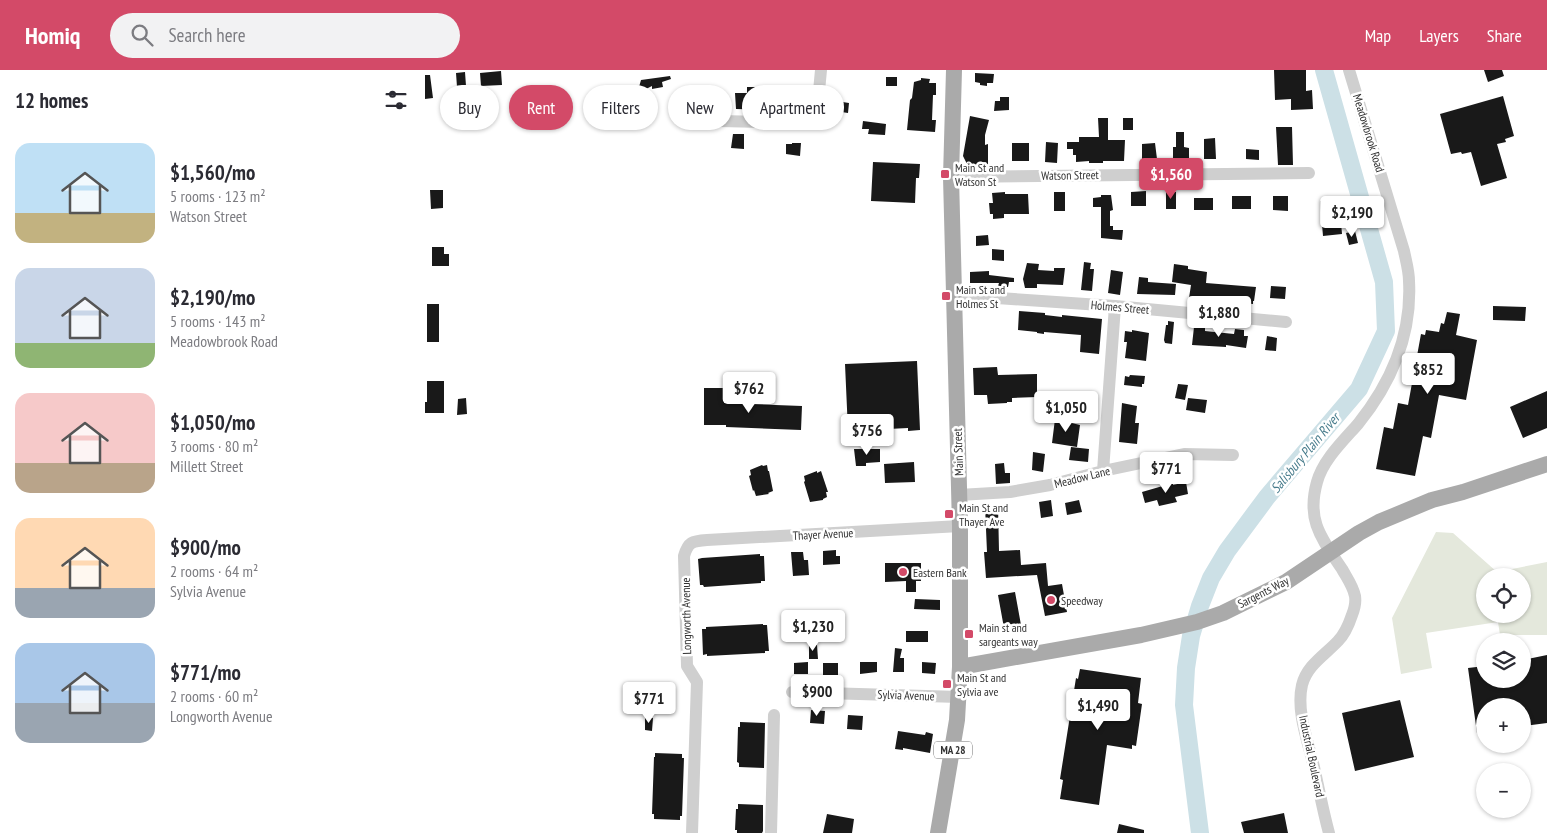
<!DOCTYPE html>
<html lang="en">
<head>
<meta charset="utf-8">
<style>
  :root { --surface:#fff; --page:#f2f2f3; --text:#2b2b33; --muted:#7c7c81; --accent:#d34a68 }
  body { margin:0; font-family:"PT Sans Narrow",sans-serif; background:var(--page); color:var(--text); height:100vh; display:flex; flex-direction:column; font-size:19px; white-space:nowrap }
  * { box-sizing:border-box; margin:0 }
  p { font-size:16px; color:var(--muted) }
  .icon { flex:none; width:28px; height:28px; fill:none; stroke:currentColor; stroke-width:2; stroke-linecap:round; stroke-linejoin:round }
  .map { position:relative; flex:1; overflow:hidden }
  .panel { display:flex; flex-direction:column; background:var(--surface); width:425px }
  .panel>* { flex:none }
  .guide { position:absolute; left:15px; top:15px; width:475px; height:45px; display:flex; gap:10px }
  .tools { position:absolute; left:1051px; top:498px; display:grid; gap:10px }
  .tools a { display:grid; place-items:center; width:55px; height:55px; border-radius:50%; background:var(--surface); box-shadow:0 1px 4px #0004; font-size:25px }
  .price { position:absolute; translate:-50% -42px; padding:0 11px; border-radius:5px; background:#fff; color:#222; font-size:16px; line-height:32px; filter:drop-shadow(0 1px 2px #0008) }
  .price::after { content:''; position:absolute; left:50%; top:30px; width:15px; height:11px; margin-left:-8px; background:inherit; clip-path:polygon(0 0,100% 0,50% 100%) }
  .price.selected { background:var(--accent); color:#fff }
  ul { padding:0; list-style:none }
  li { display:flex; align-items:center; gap:15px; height:125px; padding:0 15px }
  li span { display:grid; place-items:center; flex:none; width:140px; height:100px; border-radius:15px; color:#555 }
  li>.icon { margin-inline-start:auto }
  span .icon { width:60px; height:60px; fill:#fffc; stroke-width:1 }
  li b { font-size:21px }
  h2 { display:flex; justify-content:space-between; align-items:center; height:60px; padding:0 15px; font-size:21px }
  .pill { padding:0 18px; border-radius:22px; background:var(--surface); box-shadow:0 1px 4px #0004; font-size:18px; line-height:45px }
  .pill.selected { background:var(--accent); color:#fff }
  header { display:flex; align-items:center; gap:30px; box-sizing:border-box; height:70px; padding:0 25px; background:var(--accent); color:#fff }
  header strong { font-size:24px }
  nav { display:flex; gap:28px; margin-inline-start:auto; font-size:18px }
  .search { width:350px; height:45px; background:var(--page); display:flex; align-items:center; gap:12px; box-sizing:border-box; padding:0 18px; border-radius:28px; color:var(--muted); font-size:19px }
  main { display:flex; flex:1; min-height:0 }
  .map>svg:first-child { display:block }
  .green { fill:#e4e8dc; fill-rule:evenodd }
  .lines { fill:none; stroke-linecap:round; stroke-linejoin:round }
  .river { stroke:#cce0e6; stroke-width:18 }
  .building { fill:#191919 }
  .minor { stroke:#cfcfcf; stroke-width:12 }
  .major { stroke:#aaa; stroke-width:16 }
  .poi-dot { fill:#d34a68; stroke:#fff; stroke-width:2 }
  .labels { text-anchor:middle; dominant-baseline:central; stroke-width:5; stroke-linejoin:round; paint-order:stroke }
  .shield { fill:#fff; stroke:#707070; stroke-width:1 }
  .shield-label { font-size:11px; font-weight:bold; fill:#323232 }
  .street-label { font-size:12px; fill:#323232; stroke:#fff }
  .poi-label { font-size:12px; fill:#323232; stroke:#fff; text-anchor:start }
  .water-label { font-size:14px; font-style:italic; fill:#487c8c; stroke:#fff }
</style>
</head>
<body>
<header>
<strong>Homiq</strong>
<div class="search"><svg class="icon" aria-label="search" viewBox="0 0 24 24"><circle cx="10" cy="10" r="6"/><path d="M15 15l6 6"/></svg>Search here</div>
<nav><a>Map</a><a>Layers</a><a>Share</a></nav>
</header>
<main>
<section class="panel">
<h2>12 homes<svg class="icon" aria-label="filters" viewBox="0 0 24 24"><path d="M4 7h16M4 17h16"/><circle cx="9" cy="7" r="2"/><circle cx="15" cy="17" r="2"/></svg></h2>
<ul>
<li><span style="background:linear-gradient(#bfe0f5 70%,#c2b280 0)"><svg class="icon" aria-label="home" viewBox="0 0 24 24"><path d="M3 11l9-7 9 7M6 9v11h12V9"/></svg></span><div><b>$1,560/mo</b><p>5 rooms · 123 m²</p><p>Watson Street</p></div></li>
<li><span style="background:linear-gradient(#c9d6e8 75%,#8fb573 0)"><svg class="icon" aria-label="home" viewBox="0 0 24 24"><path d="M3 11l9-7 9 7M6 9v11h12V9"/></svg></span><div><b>$2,190/mo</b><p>5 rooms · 143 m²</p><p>Meadowbrook Road</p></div></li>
<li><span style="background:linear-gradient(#f6c9c9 70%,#b9a48a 0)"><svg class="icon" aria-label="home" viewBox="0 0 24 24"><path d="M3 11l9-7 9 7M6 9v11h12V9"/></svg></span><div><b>$1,050/mo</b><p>3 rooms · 80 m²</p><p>Millett Street</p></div></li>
<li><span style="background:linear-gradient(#ffd9b3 70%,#9aa5b1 0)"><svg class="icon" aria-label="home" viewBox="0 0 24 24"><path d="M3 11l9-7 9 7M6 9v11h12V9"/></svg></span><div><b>$900/mo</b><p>2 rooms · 64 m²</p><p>Sylvia Avenue</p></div></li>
<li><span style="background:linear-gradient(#a9c7e8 60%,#9aa5b1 0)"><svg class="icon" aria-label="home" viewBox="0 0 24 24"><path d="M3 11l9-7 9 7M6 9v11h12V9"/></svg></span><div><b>$771/mo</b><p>2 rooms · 60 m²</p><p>Longworth Avenue</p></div></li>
</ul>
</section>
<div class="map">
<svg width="1122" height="763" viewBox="0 0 1122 763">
  <rect width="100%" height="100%" fill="#fff"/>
  <path class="green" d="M1011,462L1028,463L1072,502L1122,492V565H1075L1073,552L1001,563L1007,598L976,604L967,548ZM1060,506H1098V544H1060Z"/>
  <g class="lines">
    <path class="river" d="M775,763L759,635L761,598L766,566L775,536L786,508L802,481L842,427L934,319L961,261L959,212L899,0"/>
  </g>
  <path class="building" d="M849,0H881V21L887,20L888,39L866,40V29L850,30Z
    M1059,0H1077L1079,6L1063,12Z
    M76,1L77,15L56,16L55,3Z
    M40,2L41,16L32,17L31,3Z
    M550,3L569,4L568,13H562V16L555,15V13L550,12Z
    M0,5H5L8,28L0,29Z
    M245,6L246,9L237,12L238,17L227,19V16L219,20L214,17L216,10Z
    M461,7H472V16H461Z
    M496,8L505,9L504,13H511V25H508L507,50H511L510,62L482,60L485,30L487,28L489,12L496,10Z
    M322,17H351L352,30L350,36L347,40L311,39L310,23H322Z
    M1078,26L1089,66L1080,69L1081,72L1072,74L1082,108L1056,116L1046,82L1037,84L1036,82L1026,84L1015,44Z
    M575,27H584V40L569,41L570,31H575Z
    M180,29H199V46H180Z
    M411,31L424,33L423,43L410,41Z
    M545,46L564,50L560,65V75L563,74V96H557V98L541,97V92L538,86Z
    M673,48H683V70H700L699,91H678V93H664V91L651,92V85H648V79H642V72H654V67H674Z
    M698,48H708V60H698Z
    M438,51L461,54L460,65L443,64L444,59H437Z
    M851,57H867L868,95H853Z
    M751,62H759V77L764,78V88H748V77H751Z
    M308,64H319V79L306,78Z
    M790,68L791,89H779V69Z
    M621,72L633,73L632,93L620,92Z
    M367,73H376L375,86L361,84V74H367Z
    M587,73H604V91H587Z
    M730,73L732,89L717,90V74Z
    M821,79L834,80V90L821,89Z
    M448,92L495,94L494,108H491L490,133L446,131Z
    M5,120H18V138L6,139Z
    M721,121V136H706V122Z
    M580,122V124H603L604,144H579V148L568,149V144H565L564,133H568L567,123Z
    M629,122H640V141H629Z
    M741,122H751V139H741Z
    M676,125H686L688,140L685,141V156H688V160H698L697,170L676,168V137H668V128L676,127Z
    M807,126H826V139H807Z
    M848,126H863V141L848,140Z
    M769,128H788V140H769Z
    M914,129L917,164L898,166L895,131Z
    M930,161L933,173L924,175L921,163Z
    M563,165L564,175L551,176V166Z
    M7,177H19V184H24V196H7Z
    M567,179L579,180V191L567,190Z
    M659,192L666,193L665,199H669L667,221L656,220Z
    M602,193L614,194L613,200L629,201V198H640L638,215L612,214V218H600L598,209Z
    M749,194L763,196V199L782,202L781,213L831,217L829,231H828V234L817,233V230L777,226V230L764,228L766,215L747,212Z
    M686,200L698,202L695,225L683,223Z
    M564,201V205L589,208V212H584L583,217L573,216L574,213H545V202Z
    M714,207L723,208V212L751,214L750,225L712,224Z
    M846,216L861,217L860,229L845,228Z
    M2,234H14V272H2Z
    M1068,236L1101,237L1100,251L1068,250Z
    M594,241L620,243V245L637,247V245L677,249L674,284L655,282L656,265L619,262V264L612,263V262L593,260Z
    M1022,242L1035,244L1031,265L1052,270L1041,330L1014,325L1006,368L998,366L990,406L951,399L959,357L968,359L973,333L983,335L996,264L1000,265L1001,260L1014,262L1016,253L1019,254Z
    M743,251L749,252L747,274L740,273L739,270L741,255H743Z
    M769,257L780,258V261L809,264L810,259L819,260V266H823L821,278L801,275V277L767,275Z
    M707,260L724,263L721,291L700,288L702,272H699L700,261L707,262Z
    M842,266L852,268L851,281L840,280Z
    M492,291L495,360L483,361V358L423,361L420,294Z
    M572,297L573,305L612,304V327L587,328V332H582V333L563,334L562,325H549L548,298Z
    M705,305L720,306L719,314H717V317L699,315L700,306L704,307Z
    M2,311H19V343H0V332H2Z
    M753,314L763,315L760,330L750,328Z
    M279,318H299V333L377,336L376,360L301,357V355H279Z
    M1122,321V358L1098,368L1085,337Z
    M41,328L42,344L32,345L33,329Z
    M763,328L782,330L780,343L761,340Z
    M697,333L712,336L710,353H714L712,374L694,372Z
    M630,349L655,355L652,377L627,373Z
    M646,377L664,379L663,392L644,390Z
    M429,379H455V392L441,393V396H431Z
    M608,382L620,384L618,402L607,400Z
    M489,392L490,412L460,413L459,394Z
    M579,393L580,403H585V413L571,414L570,394Z
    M337,395L338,396L342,395L343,401H344L348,421L343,423L344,424L331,426L329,420L328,421L324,406L326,405L325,400Z
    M392,401V403L396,401L403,422H401L402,427L398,429V430L385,432L379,412L380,411L379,406Z
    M761,412L763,424L750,427L752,432L734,436L732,430L720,433L717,422L748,413V415Z
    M626,430L628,446L616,448L614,432Z
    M654,430L657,442L642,445L640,433Z
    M573,435L574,481L595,480L596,495L621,493L623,516L637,514L642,542L620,546L612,505L561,508L559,482H562L560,436Z
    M411,480V486H415V494L398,495V481Z
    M366,482H378L379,490H383L384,505L368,506Z
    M335,484V486H339L340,511H336V513L279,517L278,515H275L273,489L277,488Z
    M460,493H496V511H491V522H481V511L460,512Z
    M590,522L596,555L579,558L573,525Z
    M490,529L515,530V540L489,539Z
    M338,554V555H342L344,581H340V583L282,586V584L278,585L277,559H281V557Z
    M481,561H503V572H481Z
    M384,575H392L393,589H384Z
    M470,578L477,579L475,588H479V602H468Z
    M1122,585V653L1098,656V636H1060V661L1052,663L1043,598L1060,596V609H1098V590Z
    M383,592V604H369V593Z
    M435,592H452V602L435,604Z
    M497,592L511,593L510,604L497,603Z
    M398,593H413V605H398Z
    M655,599L716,608L713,633L717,634L711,676L707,675V679L682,675L674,735L635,729L638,710L635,709L651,608L653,609Z
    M975,630L989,687L930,701L917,643Z
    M386,640L400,641L399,654L385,653Z
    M423,645L438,646L437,660L422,659Z
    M220,648H228L227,661L220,660Z
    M315,652L340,653L339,698L314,697V693L312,692L313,657H315Z
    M473,661L500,665L501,662L508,664L505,683L478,678V680L470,679Z
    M230,683L257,684V688H259L257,746H255V750L229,749V744H227L229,687H230Z
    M313,734L338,735V761L337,763H312V760H310L311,739H313Z
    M859,743L863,763H819L816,752Z
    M402,744L429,749L427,763H398Z
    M694,754L719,760V763H692Z"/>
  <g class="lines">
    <path class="minor" d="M294,51L391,53L396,0
      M526,107L884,103
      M529,225L690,236L861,252
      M678,401L690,236
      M534,425L585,422L625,415L678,401L759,384L808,385
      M367,622L534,627
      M267,763L272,612L262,596L259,486C263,472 267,471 282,470L535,456
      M346,763L349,645
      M904,763C898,741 894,719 889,697C883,671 871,641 877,615C882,595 900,585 913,571C920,564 924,554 927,545C929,540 931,532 930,526C928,516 922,508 917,499C897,469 881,451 892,412C898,390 918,371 933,354C966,313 987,265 984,211C984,201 981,191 979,181L924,0"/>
    <path class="major" d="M535,597L716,565L772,552L798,543L861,512L934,463L954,452L1007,430L1038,422L1122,394
      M513,763L532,650L535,597V456L526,107L529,0"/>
  </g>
  <g class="poi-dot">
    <rect x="515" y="99" width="10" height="10" rx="2.5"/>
    <rect x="516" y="221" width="10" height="10" rx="2.5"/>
    <rect x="519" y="439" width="10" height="10" rx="2.5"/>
    <circle cx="478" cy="502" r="5"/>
    <circle cx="626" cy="530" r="5"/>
    <rect x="539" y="559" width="10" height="10" rx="2.5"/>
    <rect x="517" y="609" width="10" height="10" rx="2.5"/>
  </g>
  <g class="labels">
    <rect class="shield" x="509" y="671.5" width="38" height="17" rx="4"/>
    <g class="shield-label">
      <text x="528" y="680">MA 28</text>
    </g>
    <g class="street-label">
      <text transform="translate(944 63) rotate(73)">Meadowbrook Road</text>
      <text transform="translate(645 105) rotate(-1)">Watson Street</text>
      <text transform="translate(695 237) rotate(5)">Holmes Street</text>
      <text transform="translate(533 382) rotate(-92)">Main Street</text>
      <text transform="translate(657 407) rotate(-14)">Meadow Lane</text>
      <text transform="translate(398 464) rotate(-3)">Thayer Avenue</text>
      <text transform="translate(838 522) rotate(-27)">Sargents Way</text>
      <text transform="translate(261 546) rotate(-91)">Longworth Avenue</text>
      <text transform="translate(481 625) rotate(2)">Sylvia Avenue</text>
      <text transform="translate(887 686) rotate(78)">Industrial Boulevard</text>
    </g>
    <g class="poi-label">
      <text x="530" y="97">Main St and<tspan x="530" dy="14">Watson St</tspan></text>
      <text x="531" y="219">Main St and<tspan x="531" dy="14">Holmes St</tspan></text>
      <text x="534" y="437">Main St and<tspan x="534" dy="14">Thayer Ave</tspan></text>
      <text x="488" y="502">Eastern Bank</text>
      <text x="636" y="530">Speedway</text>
      <text x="554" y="557">Main st and<tspan x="554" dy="14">sargeants way</tspan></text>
      <text x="532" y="607">Main St and<tspan x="532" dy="14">Sylvia ave</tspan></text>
    </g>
    <g class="water-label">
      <text transform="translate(880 383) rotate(-50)">Salisbury Plain River</text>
    </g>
  </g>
</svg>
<div class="tools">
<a><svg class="icon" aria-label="locate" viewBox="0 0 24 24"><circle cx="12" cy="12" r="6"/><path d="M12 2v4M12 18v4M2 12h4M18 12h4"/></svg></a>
<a><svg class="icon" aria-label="layers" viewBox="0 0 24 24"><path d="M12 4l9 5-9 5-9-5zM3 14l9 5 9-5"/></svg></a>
<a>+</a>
<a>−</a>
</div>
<b class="price selected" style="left:746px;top:130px">$1,560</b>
<b class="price" style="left:927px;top:168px">$2,190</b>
<b class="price" style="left:794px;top:268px">$1,880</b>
<b class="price" style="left:1003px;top:325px">$852</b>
<b class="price" style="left:324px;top:344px">$762</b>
<b class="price" style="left:641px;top:363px">$1,050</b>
<b class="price" style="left:442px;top:386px">$756</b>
<b class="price" style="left:741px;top:424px">$771</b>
<b class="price" style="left:388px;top:582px">$1,230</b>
<b class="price" style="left:392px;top:647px">$900</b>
<b class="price" style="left:224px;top:654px">$771</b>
<b class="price" style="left:673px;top:661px">$1,490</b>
<div class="guide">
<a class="pill">Buy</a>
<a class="pill selected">Rent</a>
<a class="pill">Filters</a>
<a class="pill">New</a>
<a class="pill">Apartment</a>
</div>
</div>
</main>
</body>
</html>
